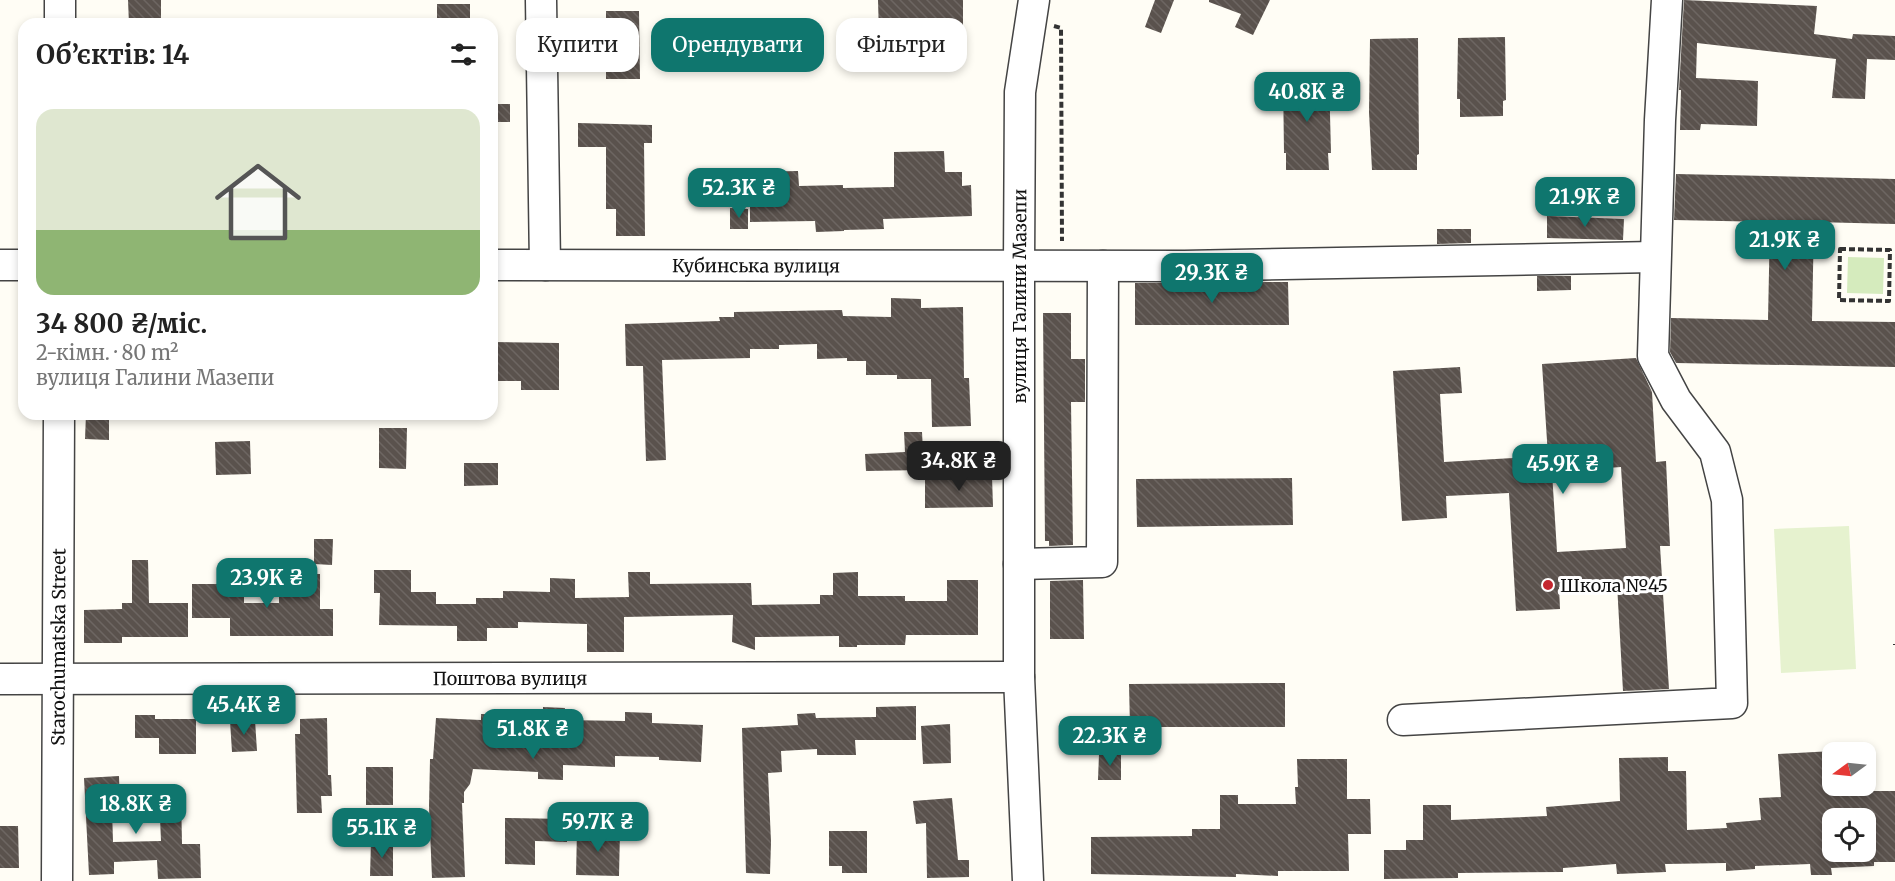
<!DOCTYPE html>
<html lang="uk">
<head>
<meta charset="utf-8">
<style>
  :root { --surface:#fff; --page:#f2f2f2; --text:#222; --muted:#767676; --accent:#0f766e }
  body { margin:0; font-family:Merriweather,serif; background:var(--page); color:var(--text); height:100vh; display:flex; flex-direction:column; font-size:22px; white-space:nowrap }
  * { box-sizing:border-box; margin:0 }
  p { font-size:20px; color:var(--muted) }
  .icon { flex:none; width:33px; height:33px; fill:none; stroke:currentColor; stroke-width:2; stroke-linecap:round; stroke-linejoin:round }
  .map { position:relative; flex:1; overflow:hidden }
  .drawer { position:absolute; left:18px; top:18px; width:480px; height:402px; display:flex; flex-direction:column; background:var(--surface); border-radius:18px; box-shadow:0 3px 9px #0003 }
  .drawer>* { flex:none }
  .top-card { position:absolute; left:516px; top:18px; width:570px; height:54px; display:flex; gap:12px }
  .needle { width:39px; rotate:255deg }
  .tools { position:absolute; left:1822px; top:742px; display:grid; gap:12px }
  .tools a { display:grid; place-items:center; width:54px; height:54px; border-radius:12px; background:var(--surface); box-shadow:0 3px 9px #0003; font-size:30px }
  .price { position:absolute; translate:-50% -51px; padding:0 14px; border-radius:12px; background:var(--accent); color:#fff; font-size:20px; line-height:39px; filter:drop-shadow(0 2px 3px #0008) }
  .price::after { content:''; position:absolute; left:50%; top:36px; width:18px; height:14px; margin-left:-9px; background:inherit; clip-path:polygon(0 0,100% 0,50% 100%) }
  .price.active { background:#222; color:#fff }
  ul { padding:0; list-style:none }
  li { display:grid; align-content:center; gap:12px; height:318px; padding:0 18px }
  li span { display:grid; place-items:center; height:186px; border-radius:18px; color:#555 }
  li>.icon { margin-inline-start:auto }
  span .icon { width:108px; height:108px; fill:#fffc; stroke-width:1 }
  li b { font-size:26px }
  h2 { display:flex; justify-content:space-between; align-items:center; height:72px; padding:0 18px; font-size:26px }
  .pill { padding:0 21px; border-radius:18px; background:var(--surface); box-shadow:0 3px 9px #0003; font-size:21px; line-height:54px }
  .pill.active { background:var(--accent); color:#fff }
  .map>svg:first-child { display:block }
  .grass { fill:#d5ebbd }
  .pitch { fill:#e6f2cf }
  .building { fill:url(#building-back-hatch); fill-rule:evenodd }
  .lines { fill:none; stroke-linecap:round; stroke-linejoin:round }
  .minor-casing { stroke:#444; stroke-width:33 }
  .path { stroke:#333; stroke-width:4; stroke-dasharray:6 3; stroke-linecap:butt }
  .minor { stroke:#fff; stroke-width:30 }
  .poi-dot { fill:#c4262e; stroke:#fff; stroke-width:2 }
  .labels { text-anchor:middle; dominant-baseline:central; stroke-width:6; stroke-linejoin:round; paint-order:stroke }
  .street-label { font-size:18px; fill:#111; stroke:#fff }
  .poi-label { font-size:18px; fill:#111; stroke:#fff; text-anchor:start }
</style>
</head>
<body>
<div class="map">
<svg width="1895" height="881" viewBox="0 0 1895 881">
  <defs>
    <pattern id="building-back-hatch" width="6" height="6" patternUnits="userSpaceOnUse" patternTransform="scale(1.5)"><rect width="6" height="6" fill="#5a524d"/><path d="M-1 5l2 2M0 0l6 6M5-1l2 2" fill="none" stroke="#6d6662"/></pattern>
  </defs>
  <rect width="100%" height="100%" fill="#fffdf5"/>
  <path class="grass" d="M1848,257L1884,258L1883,294L1847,293Z"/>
  <path class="pitch" d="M1849,526L1856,669L1781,673L1774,529Z"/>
  <path class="building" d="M128,0H161V24H129Z
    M878,0H963V49L930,52L927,34L879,35Z
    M1155,0H1174L1161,33L1145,27Z
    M1209,0H1270L1253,35L1235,27L1241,14L1209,2Z
    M1684,0L1817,6L1814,34L1852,39L1853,34L1895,36V60L1867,59L1865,99L1832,98L1836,59L1697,43L1696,78L1758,81L1757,126L1701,124L1700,130H1680L1681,90H1679Z
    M437,4H470V24H437Z
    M606,11H639L640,79H606Z
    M1505,37L1506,100L1503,101V116L1460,117V99H1457L1458,38Z
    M1418,38L1419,154L1417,155V170H1372L1369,112L1370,39Z
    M1329,76L1331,153H1328L1329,170H1286V153H1284L1283,77Z
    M492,104H510V122H492Z
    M578,123L652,125V143H644L645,236H616V209H606V147H578Z
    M944,151L945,172H962V186L971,185L972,216L883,219L884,229L844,230V231L816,232L815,221L750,222V172L798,171L799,186L843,185V188L894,187V152Z
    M1676,174L1895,179V224L1814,222L1812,321L1895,322V367L1676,363L1670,352L1671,318L1768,320L1770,222L1674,220Z
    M730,208L748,209V229H730Z
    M1547,216L1624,219L1623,240L1547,238Z
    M1437,229H1471V243L1437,244Z
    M1537,276H1571V290L1537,291Z
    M1288,282L1289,325H1135V283Z
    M891,298L921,299V308L963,307L964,378H969L971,426L932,427L931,379H897V375H866V361H847V358L817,359V344L779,345V349H750V358L662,360L666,460L646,461L643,366H626L625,324L720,321L719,317H734V312L842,310L843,316L891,317Z
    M1043,313H1071V359H1085V402H1071L1073,545L1049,546V541H1045Z
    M492,342L559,343V390H521V381H492Z
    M1636,358L1652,392L1656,462L1666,461L1670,546H1660L1669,689L1623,691L1617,584L1559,587L1560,609L1516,611L1509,493L1446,496L1447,518L1402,521L1393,371L1460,367L1462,393L1440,394L1444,462L1548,456L1542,364ZM1621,467L1626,548L1557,552L1552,472Z
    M86,414H109V440L85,439Z
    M379,428H407L406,469L379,468Z
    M904,432H922L924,470L866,471L865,454L905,452Z
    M250,441L251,474L216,475L215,442Z
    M464,463H498V485L464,486Z
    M992,476L993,507L925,508V477Z
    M1292,478L1293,525L1137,527L1136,479Z
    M314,539H333L332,565L314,564Z
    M132,560H148L149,603H188V637H122V643H84V610L122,609V603H132Z
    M374,570H411V592H436V604H476V598H503V591L550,592V578L575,579V598L629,597L628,572H650V584L751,583L752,605L820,604V595H833V573L858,572V596H905V601H947V580H978V635H906L905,645H857V647H839V636L755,637V650L732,642L733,615L672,616L624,617V652H587V624L518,622V628H487V641H457V626L379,625L380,593H374Z
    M279,574H320V609H333V636H230V618H192V584H244V603H279Z
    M1083,580L1084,639H1050V581Z
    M1285,683V727H1130L1129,684Z
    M916,706V740H855L856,755H817V749L781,751L782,772L768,773L771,842L770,874L746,873L742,728L798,725L797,714L815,713L816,718L876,717V707Z
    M543,707L565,708L564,720L625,721V712L652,713V723L703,725L701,762L659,760V757L615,756V767L563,765V780L538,779V772L473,769L470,784L464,792V803H462L465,877L432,878L429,807L430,759H433L436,718L481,720V714L543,716Z
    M135,715H155V719H196V754H159V738H135Z
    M327,718L328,775H331L332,796H321L322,813H297L295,734H300V719Z
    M255,720L257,751L232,752L230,721Z
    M950,724L951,763L923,764L921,726Z
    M1853,744L1854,753H1833V786H1855V791H1895V862H1874V866L1831,868L1832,875H1811L1810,864L1755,866V869L1726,871V863L1665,864L1666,872L1617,874L1616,864L1563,868V872L1458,873V878L1384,879V850H1406V840H1423V805H1451V820L1547,816L1546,807L1620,801L1619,758L1668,757V771H1686L1687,830L1727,828L1726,823L1761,820L1759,798L1781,797L1778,754L1833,751V745ZM1833,819H1866V852H1833Z
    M1099,754L1121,755V780H1098Z
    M1297,759H1347V799H1370L1371,834H1348L1349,871H1278V876L1236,874V877L1091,874V837L1192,836V829H1220V795H1238V804H1296L1295,787H1298Z
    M366,767H393V805H366Z
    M119,776L120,808H112L113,842L161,841L159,795L181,794L182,844H200L201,878L158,879L157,860L114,862V874L89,875L84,778Z
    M952,798L958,860H969V877L927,878L926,823L916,824L913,801Z
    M505,818L568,819L567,842L535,841V865L505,864Z
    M0,826H18L19,868H0Z
    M577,830L620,832L619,876L576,875Z
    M829,831H867V873H842V866H829Z
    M371,841L393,842V876H370Z"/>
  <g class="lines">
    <defs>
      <g id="minor">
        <path d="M541,0L545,265"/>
        <path d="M60,24V0"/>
        <path d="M0,265H24"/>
        <path id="s1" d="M492,265L1184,266L1654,257"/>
        <path d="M1019,564L1102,562L1103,266"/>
        <path id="s2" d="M0,679L1019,677"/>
        <path d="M1403,720L1732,703L1727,500L1715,452L1676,400L1653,356L1660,120L1667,0"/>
        <path id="s3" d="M57,881L59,414"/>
        <path id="s4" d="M1028,881L1019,677V266L1020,92L1034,0"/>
      </g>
    </defs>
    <use href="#minor" class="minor-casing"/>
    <path class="path" d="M1054,26L1061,28L1062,241
      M1840,249L1890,250L1889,301L1839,300Z
      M1895,644V645"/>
    <use href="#minor" class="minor"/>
  </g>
  <circle class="poi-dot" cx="1548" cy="585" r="6"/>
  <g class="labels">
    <g class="street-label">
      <text stroke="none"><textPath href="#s1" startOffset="264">Кубинська вулиця</textPath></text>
      <text stroke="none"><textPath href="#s4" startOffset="585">вулиця Галини Мазепи</textPath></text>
      <text stroke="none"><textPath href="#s3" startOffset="234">Starochumatska Street</textPath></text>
      <text stroke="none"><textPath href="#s2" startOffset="510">Поштова вулиця</textPath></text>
    </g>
    <g class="poi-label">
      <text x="1560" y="585">Школа №45</text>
    </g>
  </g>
</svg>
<div class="tools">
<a><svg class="needle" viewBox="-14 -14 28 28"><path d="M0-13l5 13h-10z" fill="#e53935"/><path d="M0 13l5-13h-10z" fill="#767676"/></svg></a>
<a><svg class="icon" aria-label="locate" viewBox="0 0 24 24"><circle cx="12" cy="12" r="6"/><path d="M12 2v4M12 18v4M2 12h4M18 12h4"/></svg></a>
</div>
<b class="price" style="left:1307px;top:123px">40.8K ₴</b>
<b class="price" style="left:739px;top:219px">52.3K ₴</b>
<b class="price" style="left:1585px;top:228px">21.9K ₴</b>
<b class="price" style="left:1785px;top:271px">21.9K ₴</b>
<b class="price" style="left:1212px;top:304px">29.3K ₴</b>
<b class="price active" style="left:959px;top:492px">34.8K ₴</b>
<b class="price" style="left:1563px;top:495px">45.9K ₴</b>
<b class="price" style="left:267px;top:609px">23.9K ₴</b>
<b class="price" style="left:244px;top:736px">45.4K ₴</b>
<b class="price" style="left:533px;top:760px">51.8K ₴</b>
<b class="price" style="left:1110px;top:767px">22.3K ₴</b>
<b class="price" style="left:136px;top:835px">18.8K ₴</b>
<b class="price" style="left:598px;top:853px">59.7K ₴</b>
<b class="price" style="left:382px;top:859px">55.1K ₴</b>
<div class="top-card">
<a class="pill">Купити</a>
<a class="pill active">Орендувати</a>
<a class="pill">Фільтри</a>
</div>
<section class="drawer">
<h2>Об’єктів: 14<svg class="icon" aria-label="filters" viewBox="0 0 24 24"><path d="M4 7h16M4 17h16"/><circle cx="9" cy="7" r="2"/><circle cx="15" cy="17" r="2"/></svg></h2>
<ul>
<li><span style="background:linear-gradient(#dfe7d0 65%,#8fb573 0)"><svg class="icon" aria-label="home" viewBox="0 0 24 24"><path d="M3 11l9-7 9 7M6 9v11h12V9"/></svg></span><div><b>34 800 ₴/міс.</b><p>2-кімн. · 80 m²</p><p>вулиця Галини Мазепи</p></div></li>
</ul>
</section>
</div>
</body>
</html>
